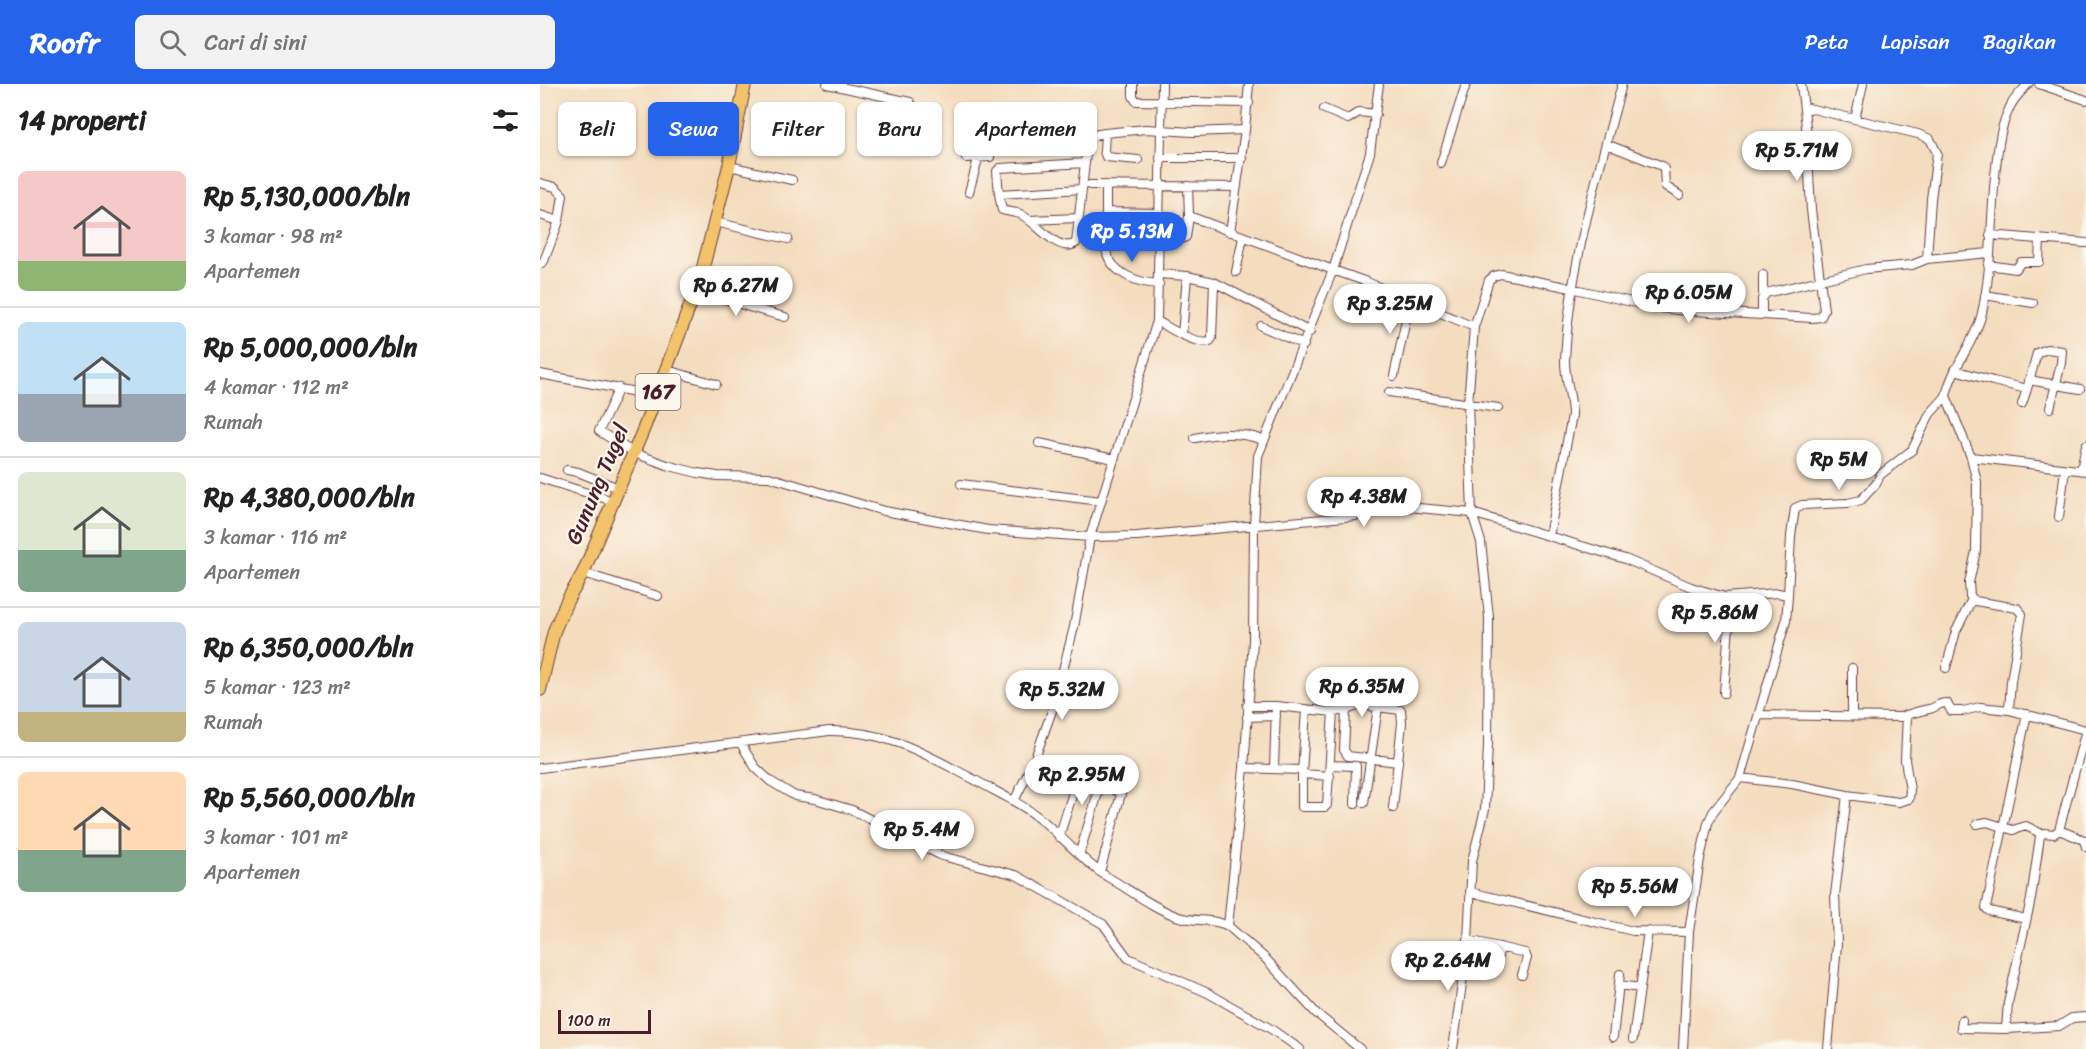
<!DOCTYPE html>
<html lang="id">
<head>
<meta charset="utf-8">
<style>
  :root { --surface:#fff; --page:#f2f2f2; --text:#222; --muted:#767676; --line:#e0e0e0; --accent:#2563eb }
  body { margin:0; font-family:Sriracha,sans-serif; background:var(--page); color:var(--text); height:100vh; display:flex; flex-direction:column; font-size:22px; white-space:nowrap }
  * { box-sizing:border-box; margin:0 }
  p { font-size:20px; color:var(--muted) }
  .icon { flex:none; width:33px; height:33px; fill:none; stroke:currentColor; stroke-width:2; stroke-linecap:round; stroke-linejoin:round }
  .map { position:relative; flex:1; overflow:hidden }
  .drawer { display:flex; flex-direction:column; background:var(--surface); width:540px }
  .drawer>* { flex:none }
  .top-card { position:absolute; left:18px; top:18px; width:570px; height:54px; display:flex; gap:12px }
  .scale { position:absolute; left:18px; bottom:15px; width:93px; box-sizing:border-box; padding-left:6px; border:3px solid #4a1f2b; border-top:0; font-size:16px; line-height:21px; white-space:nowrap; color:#4a1f2b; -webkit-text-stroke:4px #fbf7ec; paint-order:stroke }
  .price { position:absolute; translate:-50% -51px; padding:0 14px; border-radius:21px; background:#fff; color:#222; font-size:20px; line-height:39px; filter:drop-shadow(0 2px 3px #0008) }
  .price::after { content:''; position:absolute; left:50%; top:36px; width:18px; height:14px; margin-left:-9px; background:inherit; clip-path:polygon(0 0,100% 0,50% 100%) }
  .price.on { background:var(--accent); color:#fff }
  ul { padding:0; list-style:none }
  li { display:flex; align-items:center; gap:18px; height:150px; padding:0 18px }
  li+li { border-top:2px solid var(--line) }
  li span { display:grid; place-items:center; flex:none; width:168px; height:120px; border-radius:9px; color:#555 }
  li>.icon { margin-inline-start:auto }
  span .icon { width:72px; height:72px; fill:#fffc; stroke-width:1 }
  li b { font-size:26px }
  h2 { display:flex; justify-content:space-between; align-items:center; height:72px; padding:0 18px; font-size:26px }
  .tag { padding:0 21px; border-radius:9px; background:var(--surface); box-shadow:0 2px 4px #0004; font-size:21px; line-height:54px }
  .tag.on { background:var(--accent); color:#fff }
  header { display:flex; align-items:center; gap:36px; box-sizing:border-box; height:84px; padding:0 30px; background:var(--accent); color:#fff }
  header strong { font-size:28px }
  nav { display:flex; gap:33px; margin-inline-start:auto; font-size:21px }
  .search { width:420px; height:54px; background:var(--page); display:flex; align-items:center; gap:15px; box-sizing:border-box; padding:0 21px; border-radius:9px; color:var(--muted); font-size:22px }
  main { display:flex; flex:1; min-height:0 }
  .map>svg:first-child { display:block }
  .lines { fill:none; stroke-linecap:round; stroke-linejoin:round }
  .minor-casing { stroke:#643b41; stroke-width:10 }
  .primary-casing { stroke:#643b41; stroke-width:14 }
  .minor { stroke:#fff; stroke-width:8 }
  .primary { stroke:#f2c36a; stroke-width:12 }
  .labels { text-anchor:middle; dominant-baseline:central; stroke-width:4.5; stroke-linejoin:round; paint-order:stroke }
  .shield { fill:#fbf7ec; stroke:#7f6065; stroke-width:1.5 }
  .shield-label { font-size:21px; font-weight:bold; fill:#4a1f2b }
  .street-label { font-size:22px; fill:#4a1f2b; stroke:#fbf7ec }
</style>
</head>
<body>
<header>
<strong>Roofr</strong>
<div class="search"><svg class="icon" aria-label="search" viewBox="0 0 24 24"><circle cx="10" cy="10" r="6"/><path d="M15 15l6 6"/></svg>Cari di sini</div>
<nav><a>Peta</a><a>Lapisan</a><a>Bagikan</a></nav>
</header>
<main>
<section class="drawer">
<h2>14 properti<svg class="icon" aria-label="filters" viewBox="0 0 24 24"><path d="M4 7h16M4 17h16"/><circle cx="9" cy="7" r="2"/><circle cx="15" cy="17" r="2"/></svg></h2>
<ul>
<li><span style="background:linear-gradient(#f6c9c9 75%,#8fb573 0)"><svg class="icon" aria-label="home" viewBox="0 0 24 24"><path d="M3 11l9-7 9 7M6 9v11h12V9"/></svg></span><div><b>Rp 5,130,000/bln</b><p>3 kamar · 98 m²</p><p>Apartemen</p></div></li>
<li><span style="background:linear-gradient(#bfe0f5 60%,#9aa5b1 0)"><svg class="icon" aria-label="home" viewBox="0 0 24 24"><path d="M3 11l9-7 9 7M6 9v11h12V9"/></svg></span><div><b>Rp 5,000,000/bln</b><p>4 kamar · 112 m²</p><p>Rumah</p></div></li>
<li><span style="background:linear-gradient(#dfe7d0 65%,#7fa58c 0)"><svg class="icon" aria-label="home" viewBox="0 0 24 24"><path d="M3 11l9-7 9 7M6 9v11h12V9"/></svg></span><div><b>Rp 4,380,000/bln</b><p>3 kamar · 116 m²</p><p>Apartemen</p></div></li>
<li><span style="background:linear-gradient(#c9d6e8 75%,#c2b280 0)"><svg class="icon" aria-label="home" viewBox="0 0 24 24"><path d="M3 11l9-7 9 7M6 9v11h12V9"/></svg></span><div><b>Rp 6,350,000/bln</b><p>5 kamar · 123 m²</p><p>Rumah</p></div></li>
<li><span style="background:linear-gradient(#ffd9b3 65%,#7fa58c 0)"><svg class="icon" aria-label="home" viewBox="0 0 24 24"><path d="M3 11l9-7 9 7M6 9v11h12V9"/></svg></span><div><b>Rp 5,560,000/bln</b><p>3 kamar · 101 m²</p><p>Apartemen</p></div></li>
</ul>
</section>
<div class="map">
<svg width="1546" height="965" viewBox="0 0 1546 965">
  <rect width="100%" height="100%" fill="#fbf7ec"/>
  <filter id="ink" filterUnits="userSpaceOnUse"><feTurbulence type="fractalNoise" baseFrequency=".0167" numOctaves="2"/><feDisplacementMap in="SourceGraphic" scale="12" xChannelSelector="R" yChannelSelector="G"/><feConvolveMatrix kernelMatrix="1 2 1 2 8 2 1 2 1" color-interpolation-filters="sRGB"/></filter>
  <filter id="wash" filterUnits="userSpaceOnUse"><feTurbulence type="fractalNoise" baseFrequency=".008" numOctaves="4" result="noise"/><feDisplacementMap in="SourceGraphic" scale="24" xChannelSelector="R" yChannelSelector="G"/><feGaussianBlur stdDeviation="1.35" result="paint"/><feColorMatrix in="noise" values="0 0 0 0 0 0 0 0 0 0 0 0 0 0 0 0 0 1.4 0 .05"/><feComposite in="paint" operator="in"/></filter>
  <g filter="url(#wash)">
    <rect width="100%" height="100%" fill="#f4dcbe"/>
  </g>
  <g filter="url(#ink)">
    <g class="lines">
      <defs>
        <path id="minor" d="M287,0L370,18
          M593,0V12L596,17L709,19
          M839,0L830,69L793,186L827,198L934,243
          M1488,0C1482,7 1475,13 1471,21C1461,40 1458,62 1456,83C1450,132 1453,185 1441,233C1433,261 1412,283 1406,312L1431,373L1437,398L1436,467L1429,499L1430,512L1435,517L1477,524L1482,530L1471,597L1469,626L1546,646
          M1499,0L1546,16
          M1264,23L1378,50L1390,55L1397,69L1391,115L1387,175
          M784,25L808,35L819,28L836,30
          M1315,35L1323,0
          M451,45V60
          M565,49L564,67L566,73L598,76
          M1066,60L1122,82L1124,85L1125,102L1139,111
          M426,74L450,73L451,60L548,52L565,49L606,45L652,48L705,46
          M620,74H702
          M901,79L926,0
          M189,82L252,96
          M0,99L15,103L23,111L19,137L4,177L0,180
          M550,101L697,103
          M566,101V128L619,129
          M648,102L649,132
          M542,105L459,110L457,87L460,84L545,79
          M429,108L438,75
          M459,110L462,126C468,128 475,128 480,130C496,137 518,171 536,159L548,52
          M566,128C565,140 563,154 566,166C571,190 598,199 619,200
          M0,131L19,137
          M489,136L538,134
          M175,138L248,155
          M690,148L705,46L709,0
          M1450,151L1546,159
          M619,155H641L646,153L649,132L793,186L718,372L714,441L713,557L704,684L688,842
          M565,157L619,158
          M1448,181L1476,185L1481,178H1499L1500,155
          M696,188L703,153
          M619,190L647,192L642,251
          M1223,191V210
          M674,198L770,248
          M156,205L209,223L245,233
          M1445,211L1493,219
          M1222,231V215L1226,209L1326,185L1372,181L1387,175L1449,169
          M617,237C630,244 655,261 670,257L672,254L674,198L647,192
          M721,242L764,261
          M127,286L176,300
          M1415,286L1453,297L1487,305L1497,269L1507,265L1522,267L1521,279L1510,324
          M0,290L117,312
          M854,292L870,217
          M1489,296L1540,305
          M79,304L59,347L94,369L130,382L158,389L177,392L229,393L344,427L448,446L550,453L597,452L816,432L847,421L932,429L941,458L949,533L948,661L945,725L932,777L928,856L913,965
          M849,308L958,324
          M1482,320L1487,305
          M655,354C677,349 702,348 723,356
          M499,359L574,375
          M1431,373L1546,387
          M27,386L38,388L78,404
          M1541,386L1546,361
          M0,394L73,417
          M421,400L561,417
          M1519,433L1525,385
          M1009,452L1032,331C1032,313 1025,296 1025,277C1029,182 1058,91 1082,0
          M43,489L118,512
          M1248,511L1251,452L1255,424L1262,421L1308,419L1321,416L1336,400L1340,391L1372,366L1390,330L1406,312
          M1312,584V633
          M1406,584L1416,547L1432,515
          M1184,609L1191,514
          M707,622H736L793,628L806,626L821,621L861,626L862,639L853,724
          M766,625L762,690V723H785L787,721L793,628
          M806,626L804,666L808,672L858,678
          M1219,631L1360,633C1370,630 1378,627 1389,625C1396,624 1399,618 1407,619L1411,627H1423L1440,623L1469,626
          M707,633L736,632
          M201,660L215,683L230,697L255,712L275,715L312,726L402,772L476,791L563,840L588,874L668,909L731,945L760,965
          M790,681L816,682L815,720
          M0,684L289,647C347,646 385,670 435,696C456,708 479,718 498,733C524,753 543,779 571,795C591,807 617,826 639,833C655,838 673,834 688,842L725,874L776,929L820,965
          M704,684L762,686
          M734,685L736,622
          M762,690L790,692
          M1200,694L1252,700L1307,711L1295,811L1297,860L1288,965
          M1307,711L1359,718L1369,715L1370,706L1365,676L1367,631
          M474,717L494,677L514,621L534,543L550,453L617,237L622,0
          M824,719L838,623
          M1437,740L1447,738L1473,746L1486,742L1502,750
          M1519,746L1544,756L1546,763
          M519,753L541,683L581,710L560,788
          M539,771L562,696
          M930,808L1093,847L1149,848
          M1486,835L1449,827L1446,824L1487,630
          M928,856L985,869L987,874L982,891
          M956,882L960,863
          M1079,901L1100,904
          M1422,936L1421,944L1466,945L1519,942L1532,934L1546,933
          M1466,945L1468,919L1491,815L1500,752L1504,749L1514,750L1519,746L1546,646
          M1073,953L1080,890
          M1093,955L1108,847
          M1143,965L1149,848L1160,775L1168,739L1173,728L1200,694L1246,537L1248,511L1238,509L1185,513L1151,503L1085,475L932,429L928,320L934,243L949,196L954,192L961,190L1031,204L1109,222L1137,226L1272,234L1281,233L1284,226L1271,126L1267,51L1261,0"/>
        <path id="primary" d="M0,606L14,547L27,517L43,489L104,344L160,195L189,82L205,0"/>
      </defs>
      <use href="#minor" class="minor-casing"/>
      <use href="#primary" class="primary-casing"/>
      <use href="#minor" class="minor"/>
      <use href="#primary" class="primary"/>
    </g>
  </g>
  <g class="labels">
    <rect class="shield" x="95.5" y="290" width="45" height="36" rx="4.5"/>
    <g class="shield-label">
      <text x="118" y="308">167</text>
    </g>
    <g class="street-label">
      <text transform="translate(57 400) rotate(-67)">Gunung Tugel</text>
    </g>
  </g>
</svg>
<div class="scale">100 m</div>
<b class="price" style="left:1257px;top:98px">Rp 5.71M</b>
<b class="price on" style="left:592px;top:179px">Rp 5.13M</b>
<b class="price" style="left:196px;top:233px">Rp 6.27M</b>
<b class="price" style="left:1149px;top:240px">Rp 6.05M</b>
<b class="price" style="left:850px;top:251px">Rp 3.25M</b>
<b class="price" style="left:1299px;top:407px">Rp 5M</b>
<b class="price" style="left:824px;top:444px">Rp 4.38M</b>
<b class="price" style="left:1175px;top:560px">Rp 5.86M</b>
<b class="price" style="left:822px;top:634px">Rp 6.35M</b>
<b class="price" style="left:522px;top:637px">Rp 5.32M</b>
<b class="price" style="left:542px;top:722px">Rp 2.95M</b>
<b class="price" style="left:382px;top:777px">Rp 5.4M</b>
<b class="price" style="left:1095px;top:834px">Rp 5.56M</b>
<b class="price" style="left:908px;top:908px">Rp 2.64M</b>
<div class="top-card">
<a class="tag">Beli</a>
<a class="tag on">Sewa</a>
<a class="tag">Filter</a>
<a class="tag">Baru</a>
<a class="tag">Apartemen</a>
</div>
</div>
</main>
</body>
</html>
